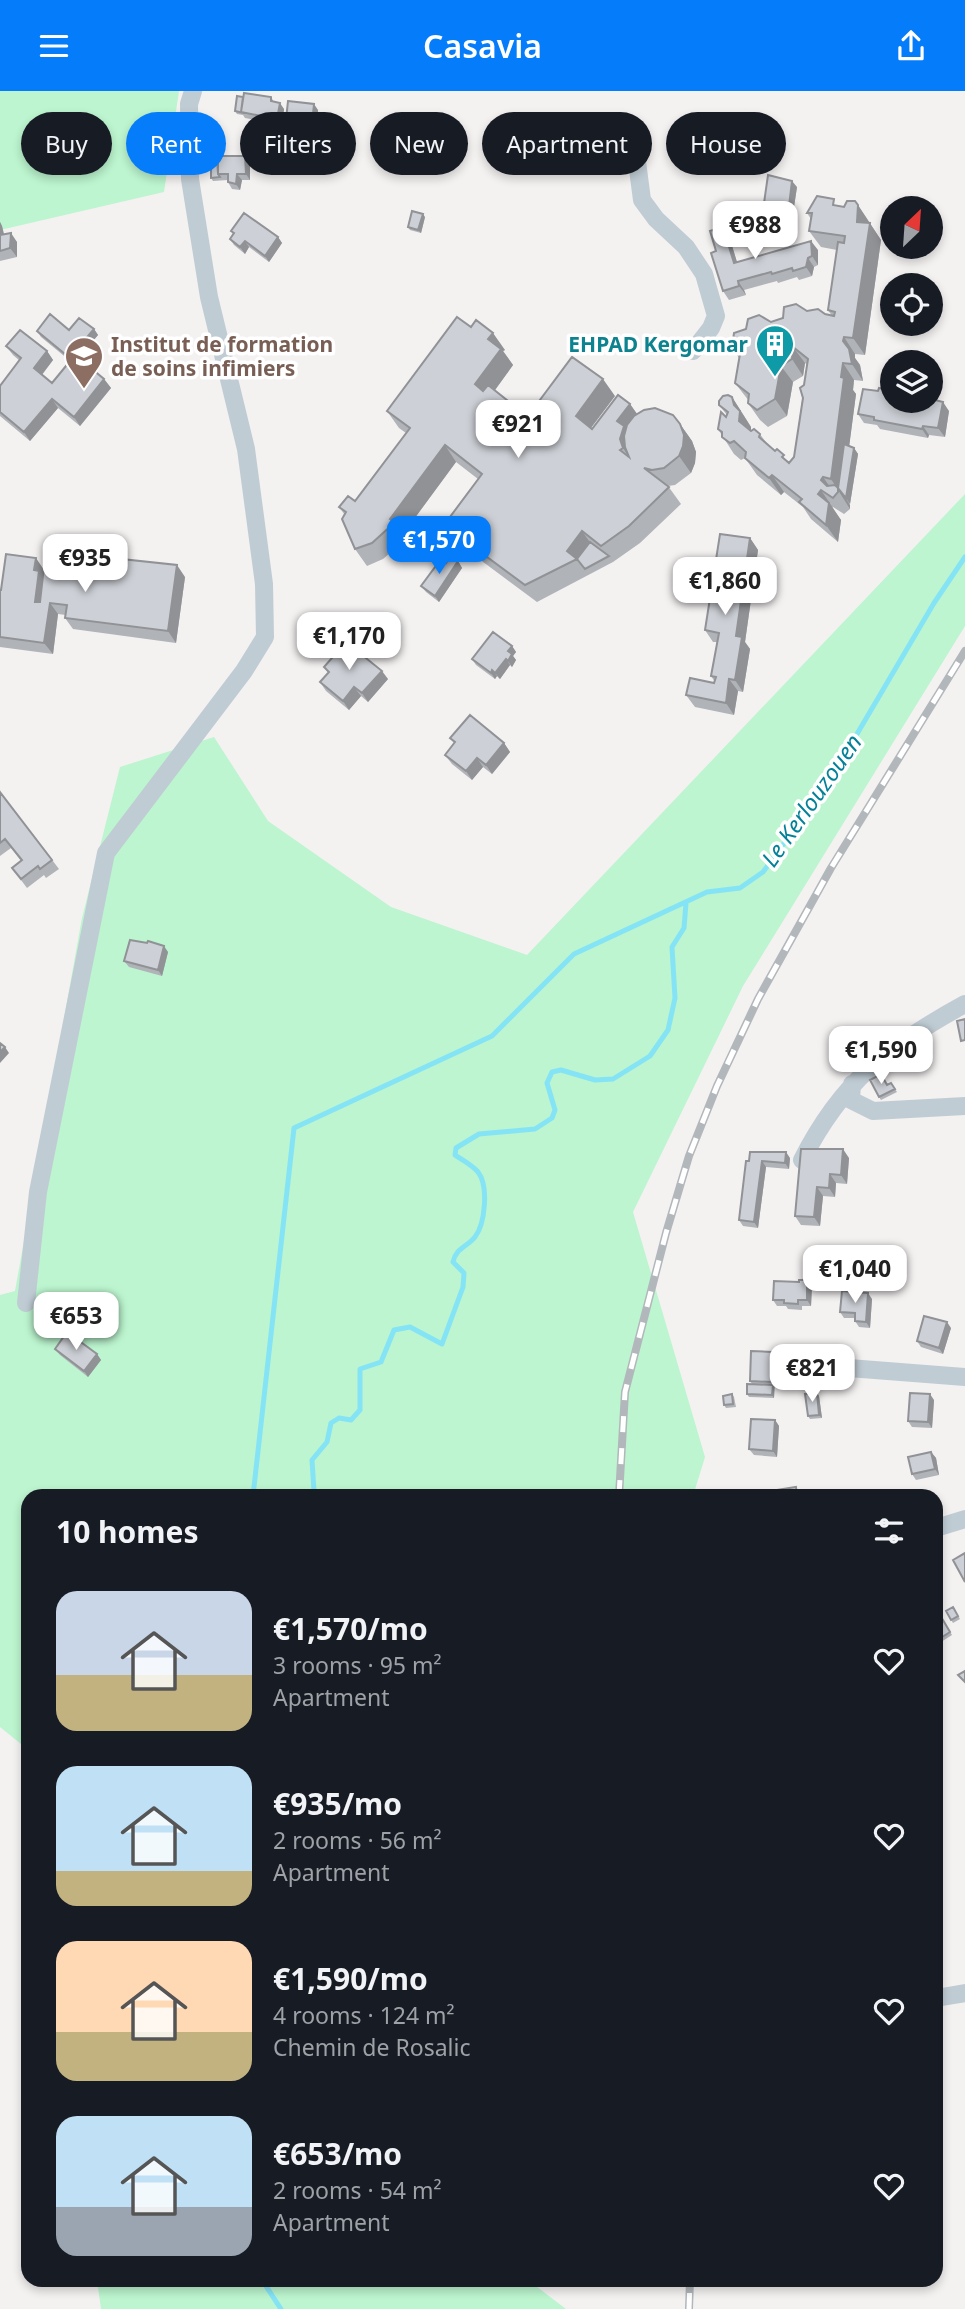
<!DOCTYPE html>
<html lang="en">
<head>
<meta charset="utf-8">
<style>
  :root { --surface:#171b24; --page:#20242c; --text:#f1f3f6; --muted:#9ea1a6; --accent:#057cfa }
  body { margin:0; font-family:"Noto Sans",sans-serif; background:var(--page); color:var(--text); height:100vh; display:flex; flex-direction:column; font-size:26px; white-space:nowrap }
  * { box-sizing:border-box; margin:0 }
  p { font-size:23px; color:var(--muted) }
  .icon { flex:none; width:38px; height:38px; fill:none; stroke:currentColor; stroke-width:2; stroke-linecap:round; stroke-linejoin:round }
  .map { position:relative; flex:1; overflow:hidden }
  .sheet { position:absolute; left:21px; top:1398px; width:922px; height:798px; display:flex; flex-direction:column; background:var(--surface); border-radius:21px; box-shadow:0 4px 10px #0003 }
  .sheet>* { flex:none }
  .hud { position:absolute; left:21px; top:21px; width:924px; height:63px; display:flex; gap:14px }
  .needle { width:46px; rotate:25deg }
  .tools { position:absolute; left:880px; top:105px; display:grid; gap:14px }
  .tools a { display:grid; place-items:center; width:63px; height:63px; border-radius:50%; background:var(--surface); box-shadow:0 4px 10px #0003; font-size:35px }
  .price { position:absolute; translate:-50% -60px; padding:0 16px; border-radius:14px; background:#fff; color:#222; font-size:23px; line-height:46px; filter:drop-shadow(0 2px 4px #0008) }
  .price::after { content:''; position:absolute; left:50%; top:42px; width:21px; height:16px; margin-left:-10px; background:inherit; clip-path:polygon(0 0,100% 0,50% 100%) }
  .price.current { background:var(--accent); color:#fff }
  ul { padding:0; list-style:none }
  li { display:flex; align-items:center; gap:21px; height:175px; padding:0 35px }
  li span { display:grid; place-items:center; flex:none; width:196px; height:140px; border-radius:21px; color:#555 }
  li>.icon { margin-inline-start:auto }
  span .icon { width:84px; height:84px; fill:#fffc; stroke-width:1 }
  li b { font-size:30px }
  h2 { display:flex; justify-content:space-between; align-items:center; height:84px; padding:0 35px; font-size:30px }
  .pill { padding:0 24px; border-radius:32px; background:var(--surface); box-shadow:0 4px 10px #0003; font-size:24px; line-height:63px }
  .pill.current { background:var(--accent); color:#fff }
  header { display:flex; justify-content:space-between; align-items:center; height:91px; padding:0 35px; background:var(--accent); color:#fff; font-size:32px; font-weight:600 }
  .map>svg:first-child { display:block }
  .green { fill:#bcf5cf }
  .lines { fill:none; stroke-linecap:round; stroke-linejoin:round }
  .stream { stroke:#84e4f6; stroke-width:5 }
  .street { stroke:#c0ccd4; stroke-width:18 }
  .rail-casing { stroke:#b2b7bc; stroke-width:8 }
  .rail { stroke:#fff; stroke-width:5; stroke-dasharray:16; stroke-linecap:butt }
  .wall { fill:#b0b3b8 }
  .shaded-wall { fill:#909296 }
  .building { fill:#cdd0d6; stroke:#909296; stroke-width:2 }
  .labels { text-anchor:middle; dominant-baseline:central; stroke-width:7; stroke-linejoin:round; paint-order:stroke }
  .education-label { font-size:21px; font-weight:bold; fill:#785e54; stroke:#fff; text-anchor:start }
  .culture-label { font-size:21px; font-weight:bold; fill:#0d838f; stroke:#fff; text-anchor:end }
  .water-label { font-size:23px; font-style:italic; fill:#038198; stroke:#fff }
</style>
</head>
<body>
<header><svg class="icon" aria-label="menu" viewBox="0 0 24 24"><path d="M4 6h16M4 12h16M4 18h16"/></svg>Casavia<svg class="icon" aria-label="share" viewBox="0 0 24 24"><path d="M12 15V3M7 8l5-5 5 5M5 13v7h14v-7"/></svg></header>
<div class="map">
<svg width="965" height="2218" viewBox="0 0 965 2218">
  <rect width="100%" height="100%" fill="#f4f1f1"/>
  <path class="green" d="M0,0H179L164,101L0,139Z
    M965,403V535L743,895L633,1121L705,1366L693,1405H28V1706L21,1653L0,1636V1204L15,1200L82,827L120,676L214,646L268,730L391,816L527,864Z
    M97,2189H528L566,2218H101Z"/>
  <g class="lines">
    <path class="stream" d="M253,1405L294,1037L492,945L574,863L707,801L740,797L763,781L827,694L934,512L965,466
      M311,1405L314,1400L312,1369L327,1351L331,1332L339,1327L351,1329L360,1319V1278L381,1271L394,1239L410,1236L442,1253L463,1196L464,1182L453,1171C456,1157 467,1156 475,1146C485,1133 489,1095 478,1081C472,1074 462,1069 455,1064L456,1057L479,1043L535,1038L552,1027L555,1019L547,992L552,981L561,979L595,989L613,988L650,965L668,939L675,907L672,856L684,837L686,812
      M262,2189L281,2218"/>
    <path class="street" d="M636,63L642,109L656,128L686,156L704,183L716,225L711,237L693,260
      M852,993L851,1009L873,1020L965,1015
      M802,1069C842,990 888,955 965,913
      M26,1212L38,1101L106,762L244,580L265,546L264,493L246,358L209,206L190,88L189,13L193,0
      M823,1275L965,1286
      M936,1437L965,1428
      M936,1907L965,1902"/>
    <defs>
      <path id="rail" d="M619,1405L625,1301L666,1142L689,1065L717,995L758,908L831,777L965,560
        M689,2218L690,2189"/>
    </defs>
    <use href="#rail" class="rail-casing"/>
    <use href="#rail" class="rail"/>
  </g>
  <path class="wall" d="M243,6H271L274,11L284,18L282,34L245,27L243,24L237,23L235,20Z
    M318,19V22L330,26L328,40L290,35L286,29Z
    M245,65L250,71V89H242L240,99L232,98L228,91V89L213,90L211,87Z
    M797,96L792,129L768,125L763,119Z
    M855,110L881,149L865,264L855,263V267L860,274L863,290L854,289L853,299L856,303L849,355L854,357L858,363L850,413L849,412L850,418L844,423L833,416L832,417L841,429L838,451L811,428L803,416L784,401L781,404L757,384L745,367L741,369L734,363L718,338L727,324L719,314L732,306L751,336V340L760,343L767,353L789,371L794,366L807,274L805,272L803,285L793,291L787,325L768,336L760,329L748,312L749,310L735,292L739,267L732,256L771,231L807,220L832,225L828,219L837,159L821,156L809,140L811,128L807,122L839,115L844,116Z
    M425,126L421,142L410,139L408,136Z
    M0,131L2,135L4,143L17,151V166L0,170Z
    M723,136L729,145L737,171L818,159V174L814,176L812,185L799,189L797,186L778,192L777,190L744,199L746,204L729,209L723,200L716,160Z
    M231,140L278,146L282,152L269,171L249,156L245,163L234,154L230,148L233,143Z
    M471,236L505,259L503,260L513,274L495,299L522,321L527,327L615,305L591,337L592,338L630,313L637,323L680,333L692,350L696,361L695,372L691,382L675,394L668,395L681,413L640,452L613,471L537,511L455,450L444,434L478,388L456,371L403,443L406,448L404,450L383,468L367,475L355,458L345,424L339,416L355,410L406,342L399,337L387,320Z
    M94,238L98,244L82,263L77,259L69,269L41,246L37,240Z
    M6,255L47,260L53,269L42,284L52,292L104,288L111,297L80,335L58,317L30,350L0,325V295L20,270L13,264Z
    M949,320L945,346L929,344L928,347L880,338L877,334L864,332L858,323Z
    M750,447L758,459L745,551L750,558L743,601L738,600L734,624L695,616L686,604L714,592L715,591L711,585L717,551H713L705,539Z
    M458,470L462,477L439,511L426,501L421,495L446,472Z
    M44,478L185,486L176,552L73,538L65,527L66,524L58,523L53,563L0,556V499Z
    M512,555L516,561L513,565L516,569L512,576L510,574L500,588L497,585L495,588L476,574L472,568Z
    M324,576L388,588L368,611L361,605L349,619L326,600L320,591L328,582Z
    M450,647L504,652L510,661L492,683L483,676L472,689L452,673L445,664L454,652Z
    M0,701L59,778L46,787L44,784L27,797L12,777L21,770L11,757L0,765Z
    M147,852L168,861L162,885L129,876L124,870Z
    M881,983L887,994L891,992L897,1001L881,1009L879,1006Z
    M801,1058L849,1067L847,1093L836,1092L835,1106L823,1105L820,1135L801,1134L795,1125Z
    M790,1067L789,1078L766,1076L758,1137L743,1135L739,1129L746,1070Z
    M807,1189L812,1195L811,1215H802V1219L788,1218L786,1215H777L773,1209L799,1191Z
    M872,1208L870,1237L859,1236L855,1230V1227H844L840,1221Z
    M951,1237L943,1263L921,1256L917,1250Z
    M55,1258L97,1263L101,1269L88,1286L60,1264Z
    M776,1268L774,1307L749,1306L747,1303L752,1293L750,1290Z
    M732,1303L734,1306L736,1316L726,1317L724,1314Z
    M819,1305L822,1327L810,1328L808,1325Z
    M934,1309L932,1337L912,1336L908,1330Z
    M775,1329L779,1335L777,1366L754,1364L749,1358Z
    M931,1361L936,1367L939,1384L916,1389L912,1383Z
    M953,1516L960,1528L953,1532L946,1520Z
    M940,1524L952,1544L941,1551L936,1545Z
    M936,1778H939L943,1784V1808H936Z"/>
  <path class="shaded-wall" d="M280,12L284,18L282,34L277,28Z
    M314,13L318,19L317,36H314L312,33Z
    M328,23L330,26L328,40L326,37Z
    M245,65L250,71V89L246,83Z
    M237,83L242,89L240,99L236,93Z
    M792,90L797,96L792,129L788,123Z
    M858,114L881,149L865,264L853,247L857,131Z
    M423,123L425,126L421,142L418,139Z
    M0,131L2,135L6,153L0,144Z
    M723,136L729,145L740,181L734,172Z
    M11,142L17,151V166L10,157Z
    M278,146L282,152L269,171L265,165Z
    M245,150L249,156L245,163L240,156Z
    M811,150L818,159V174L812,165Z
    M808,167L814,176L812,185L806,176Z
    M738,190L744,199L746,204L739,195Z
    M94,238L98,244L82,263L78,257Z
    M493,242L505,259L503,260L513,274L487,310L475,293L488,248Z
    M844,246L855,263V267L860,274L863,290L852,273L843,250Z
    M72,253L77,259L69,269L65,263Z
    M793,256L805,272L803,285L792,268Z
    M47,260L53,269L40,286L34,277Z
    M843,272L854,289L853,299L856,303L843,403L850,414V418L831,388Z
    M781,275L793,291L787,325L775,308Z
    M104,288L111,297L80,335L74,326Z
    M603,288L615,305L587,342L576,325Z
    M732,306L751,336V347L739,330Z
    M52,308L58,317L30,350L24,341Z
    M943,311L949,320L945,346L938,337Z
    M630,313L642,330L634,374L623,357L617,330Z
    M522,321L534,337L519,325Z
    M680,333L692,350L696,361L695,372L691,382L679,365Z
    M923,335L929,344L928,347L922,338Z
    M445,354L456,371L403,443L406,448L404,450L390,428Z
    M854,357L858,363L850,413L846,407Z
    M772,384L784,401L781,404L769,387Z
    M823,386L835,403L821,389Z
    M821,399L841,429L838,451L826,434L818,403Z
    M582,440L594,457L577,468L567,460Z
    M750,447L758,459L745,551L750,558L743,601L735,589L736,545Z
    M36,467L44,479L43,523L35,511L34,479Z
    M458,470L462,477L439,511L435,505Z
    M177,474L185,486L176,552L168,540Z
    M50,512L58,523L53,563L44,552Z
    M512,555L516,561L513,565L516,569L512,576L508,570V560Z
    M506,568L510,574L500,588L495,582Z
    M492,579L497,585L495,588L491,582Z
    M382,580L388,588L368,611L362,602Z
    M729,588L738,600L734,624L726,612Z
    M354,596L361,605L349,619L343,610Z
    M504,652L510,661L492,683L486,674Z
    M477,667L483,676L472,689L466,680Z
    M164,855L168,861L162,885L158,879Z
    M5,956L9,962L0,972V961Z
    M843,1058L849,1067L847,1093L841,1084Z
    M786,1061L790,1067L789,1078L785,1072Z
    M762,1070L766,1076L758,1137L754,1131Z
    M830,1083L836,1092L835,1106L829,1097Z
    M817,1096L823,1105L820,1135L814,1126Z
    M807,1189L812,1195L811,1215L807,1209Z
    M868,1202L872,1208L870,1237L866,1231Z
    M947,1231L951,1237L943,1263L939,1257Z
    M772,1261L776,1268L774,1307L772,1304L773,1294L771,1291Z
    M97,1263L101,1269L88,1286L84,1280Z
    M817,1302L819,1305L822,1327L819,1324Z
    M930,1303L934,1309L932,1337L928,1331Z
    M775,1329L779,1335L777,1366L773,1360Z
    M931,1361L936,1367L939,1384L935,1378Z
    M796,1396L800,1403L801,1405H797Z
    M939,1778L943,1784V1808L939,1802Z"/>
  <path class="building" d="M244,2L271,6V10L280,12L277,28L241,21Z
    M237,5L243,6L241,21L244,22L235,20Z
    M288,10L314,13L312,33L286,29Z
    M316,22L328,23L326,37L314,36Z
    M217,65H245L246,83H237L236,93L228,91V83H218Z
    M218,68V83L220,86L211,87V69Z
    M768,84L792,90L788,123L763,119Z
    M817,105L834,108L833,114L844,116L847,110H855L858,114L857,131L870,132L853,247L844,246L843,250L849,258L852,273L843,272L841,286L844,287L831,388L823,386L821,389L827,395L835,394L838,397V401L833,407L821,399L818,403L829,412L826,434L799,411L802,408L772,384L769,387L745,367L746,361L734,350L730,352L722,346V341L718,338L721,321L726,326L728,321L719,314V310L723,305L728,304L732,306L734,314L740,320L739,330L751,340L754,338L760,343L759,346L775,360L777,358L784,364L782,366L789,372L794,366L803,307L800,297L804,294L808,268L793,256L792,268L781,275L775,308L757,319L748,312L749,303L735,292L740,263L732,256L734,242L746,238L748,228L759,224L771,231L783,227L784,216L796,213L807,220L818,218L825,223L834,225L835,221L828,219L838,151L844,152L845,145L809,140L812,122H807Z
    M412,120L423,123L418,139L408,136Z
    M244,122L278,146L265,165L245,150L240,156L230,148L234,142L231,140Z
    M723,136L734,172L811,150L812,165L808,167L806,176L793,180L792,177L772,183L771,181L738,190L739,195L723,200L711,162L716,160L710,140Z
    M11,142L10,157L0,160V144Z
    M50,223L69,239L79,227L94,238L78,257L72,253L65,263L37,240Z
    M457,226L471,236L476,229L493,242L488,248L501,258L475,293L483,300L488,294L522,321L519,325L525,329L572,266L603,288L576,325L592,338L618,304L630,313L617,330L624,335L620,348L623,357L620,359L629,366L625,356L624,345L627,334L634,325L644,319L655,317L673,324L680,333L684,344L683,355L679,365L664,377L652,379L644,377L669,396L629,435L601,455L582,440L567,460L577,468L525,494L444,434L482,383L445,354L390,428L394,431L393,433L372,452L355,458L342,428L346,421L339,416L348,405L355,410L410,337L387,320Z
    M20,239L47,260L34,277L52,292L75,264L104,288L74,326L52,308L24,341L0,321V295L21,267L6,255Z
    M879,297L892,300V310H931V308L943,311L938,337L923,335L922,338L874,329V326L858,323L863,298L878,300Z
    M844,353L854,357L846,407L838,397Z
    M720,443L750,447L736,545L742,546L735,589L729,588L726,612L686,604L690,587L714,592L716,586L711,585L719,542L705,539Z
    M590,451L609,465L585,478L577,468Z
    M56,461L177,474L168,540L65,527L67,514L50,512L44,552L0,546V499H1L6,463L36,467L34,479L39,480L35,511H40L44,476L54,477Z
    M451,465L458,470L435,505L421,495L441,468L446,472Z
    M493,541L512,555L508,560L512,563L508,570L506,568L495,582L492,579L491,582L472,568Z
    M346,551L382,580L362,602L354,596L343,610L320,591L329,581L324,576Z
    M470,624L504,652L486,674L477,667L466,680L445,664L455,651L450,647Z
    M0,701L52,769L40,778L38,775L21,788L12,777L22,769L5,748L0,752Z
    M130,849L147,852L148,850L164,855L158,879L124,870Z
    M965,928V949L961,950L957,930Z
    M0,952L5,956L0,961Z
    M881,983L887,994L891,992L895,998L879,1006L870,989Z
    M801,1058H843L841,1084L830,1083L829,1097L817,1096L814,1126L795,1125Z
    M750,1061H786L785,1072L762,1070L754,1131L739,1129L746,1070H749Z
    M799,1189H807V1209H798V1213L784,1212V1209H773L774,1190L799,1191Z
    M842,1200L868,1202L866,1231L855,1230V1222L840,1221Z
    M924,1225L947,1231L939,1257L917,1250Z
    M67,1241L97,1263L84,1280L55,1258Z
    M751,1260L772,1261L771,1291L750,1290Z
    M747,1293L773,1294L772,1304L747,1303Z
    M817,1302L819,1324L808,1325L805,1303Z
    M910,1302L930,1303L928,1331L908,1330Z
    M732,1303L733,1313L724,1314L723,1305Z
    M751,1328L775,1329L773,1360L749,1358Z
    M931,1361L935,1378L912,1383L908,1366Z
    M796,1396L797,1405H770V1400Z
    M965,1462V1491L953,1469Z
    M953,1516L958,1525L951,1529L946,1520Z
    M940,1524L950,1541L939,1548L936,1545V1526Z
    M965,1580V1591L958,1584Z
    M936,1778H939V1802H936Z"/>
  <defs>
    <symbol id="building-pin" viewBox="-11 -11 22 30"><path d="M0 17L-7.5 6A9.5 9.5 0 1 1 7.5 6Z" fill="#0f9aa8" stroke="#fff"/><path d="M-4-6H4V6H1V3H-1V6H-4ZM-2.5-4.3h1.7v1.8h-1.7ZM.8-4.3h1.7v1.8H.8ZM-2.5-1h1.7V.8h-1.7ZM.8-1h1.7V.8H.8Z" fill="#fff"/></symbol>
    <symbol id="university-pin" viewBox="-11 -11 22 30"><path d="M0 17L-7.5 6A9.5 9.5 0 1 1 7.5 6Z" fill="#8d6e63" stroke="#fff"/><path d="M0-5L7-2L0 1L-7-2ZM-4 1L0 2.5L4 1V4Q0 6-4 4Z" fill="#fff"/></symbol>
  </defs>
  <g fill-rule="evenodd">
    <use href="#building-pin" x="753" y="231" width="44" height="60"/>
    <use href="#university-pin" x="62" y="243" width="44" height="60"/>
  </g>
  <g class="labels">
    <g class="education-label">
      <text x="111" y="253">Institut de formation<tspan x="111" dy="24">de soins infimiers</tspan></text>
    </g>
    <g class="culture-label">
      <text x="748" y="253">EHPAD Kergomar</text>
    </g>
    <g class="water-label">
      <text transform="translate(811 709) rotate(-55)">Le Kerlouzouen</text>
    </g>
  </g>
</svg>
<div class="tools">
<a><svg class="needle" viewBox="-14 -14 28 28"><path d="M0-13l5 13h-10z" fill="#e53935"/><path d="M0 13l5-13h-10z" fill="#9ea1a6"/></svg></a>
<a><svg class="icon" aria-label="locate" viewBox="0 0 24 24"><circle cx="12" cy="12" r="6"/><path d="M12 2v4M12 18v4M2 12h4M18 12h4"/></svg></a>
<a><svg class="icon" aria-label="layers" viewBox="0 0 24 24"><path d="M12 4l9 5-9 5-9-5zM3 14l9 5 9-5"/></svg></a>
</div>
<b class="price" style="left:755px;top:170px">€988</b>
<b class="price" style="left:518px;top:369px">€921</b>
<b class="price current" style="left:439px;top:485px">€1,570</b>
<b class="price" style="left:85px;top:503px">€935</b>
<b class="price" style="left:725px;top:526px">€1,860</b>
<b class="price" style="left:349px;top:581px">€1,170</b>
<b class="price" style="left:881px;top:995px">€1,590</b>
<b class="price" style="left:855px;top:1214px">€1,040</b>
<b class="price" style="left:76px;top:1261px">€653</b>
<b class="price" style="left:812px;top:1313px">€821</b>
<div class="hud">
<a class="pill">Buy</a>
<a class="pill current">Rent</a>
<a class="pill">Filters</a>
<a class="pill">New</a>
<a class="pill">Apartment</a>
<a class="pill">House</a>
</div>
<section class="sheet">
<h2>10 homes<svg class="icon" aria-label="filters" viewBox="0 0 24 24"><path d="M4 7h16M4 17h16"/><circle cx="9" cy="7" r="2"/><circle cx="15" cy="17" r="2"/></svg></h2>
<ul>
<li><span style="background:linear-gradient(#c9d6e8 60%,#c2b280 0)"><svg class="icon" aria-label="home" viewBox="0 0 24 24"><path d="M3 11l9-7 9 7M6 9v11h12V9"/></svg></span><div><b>€1,570/mo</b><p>3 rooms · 95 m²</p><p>Apartment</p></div><svg class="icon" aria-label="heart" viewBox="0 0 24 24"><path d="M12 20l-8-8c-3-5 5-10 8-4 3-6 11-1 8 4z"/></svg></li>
<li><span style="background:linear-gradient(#bfe0f5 75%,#c2b280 0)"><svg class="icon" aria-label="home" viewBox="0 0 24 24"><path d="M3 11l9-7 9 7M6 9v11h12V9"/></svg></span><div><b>€935/mo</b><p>2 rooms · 56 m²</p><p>Apartment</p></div><svg class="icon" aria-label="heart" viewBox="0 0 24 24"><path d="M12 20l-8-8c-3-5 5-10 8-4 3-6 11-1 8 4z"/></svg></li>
<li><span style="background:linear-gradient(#ffd9b3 65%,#c2b280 0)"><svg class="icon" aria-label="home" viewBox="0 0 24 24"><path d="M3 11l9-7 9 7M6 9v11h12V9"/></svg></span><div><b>€1,590/mo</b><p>4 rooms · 124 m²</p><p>Chemin de Rosalic</p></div><svg class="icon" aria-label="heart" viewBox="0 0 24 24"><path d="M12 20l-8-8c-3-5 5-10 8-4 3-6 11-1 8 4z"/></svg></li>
<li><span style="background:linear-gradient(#bfe0f5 65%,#9aa5b1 0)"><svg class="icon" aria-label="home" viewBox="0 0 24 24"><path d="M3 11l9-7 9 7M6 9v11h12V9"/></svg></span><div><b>€653/mo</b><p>2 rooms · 54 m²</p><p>Apartment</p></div><svg class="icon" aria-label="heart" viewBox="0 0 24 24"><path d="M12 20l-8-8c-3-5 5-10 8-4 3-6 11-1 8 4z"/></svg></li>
</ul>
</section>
</div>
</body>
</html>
